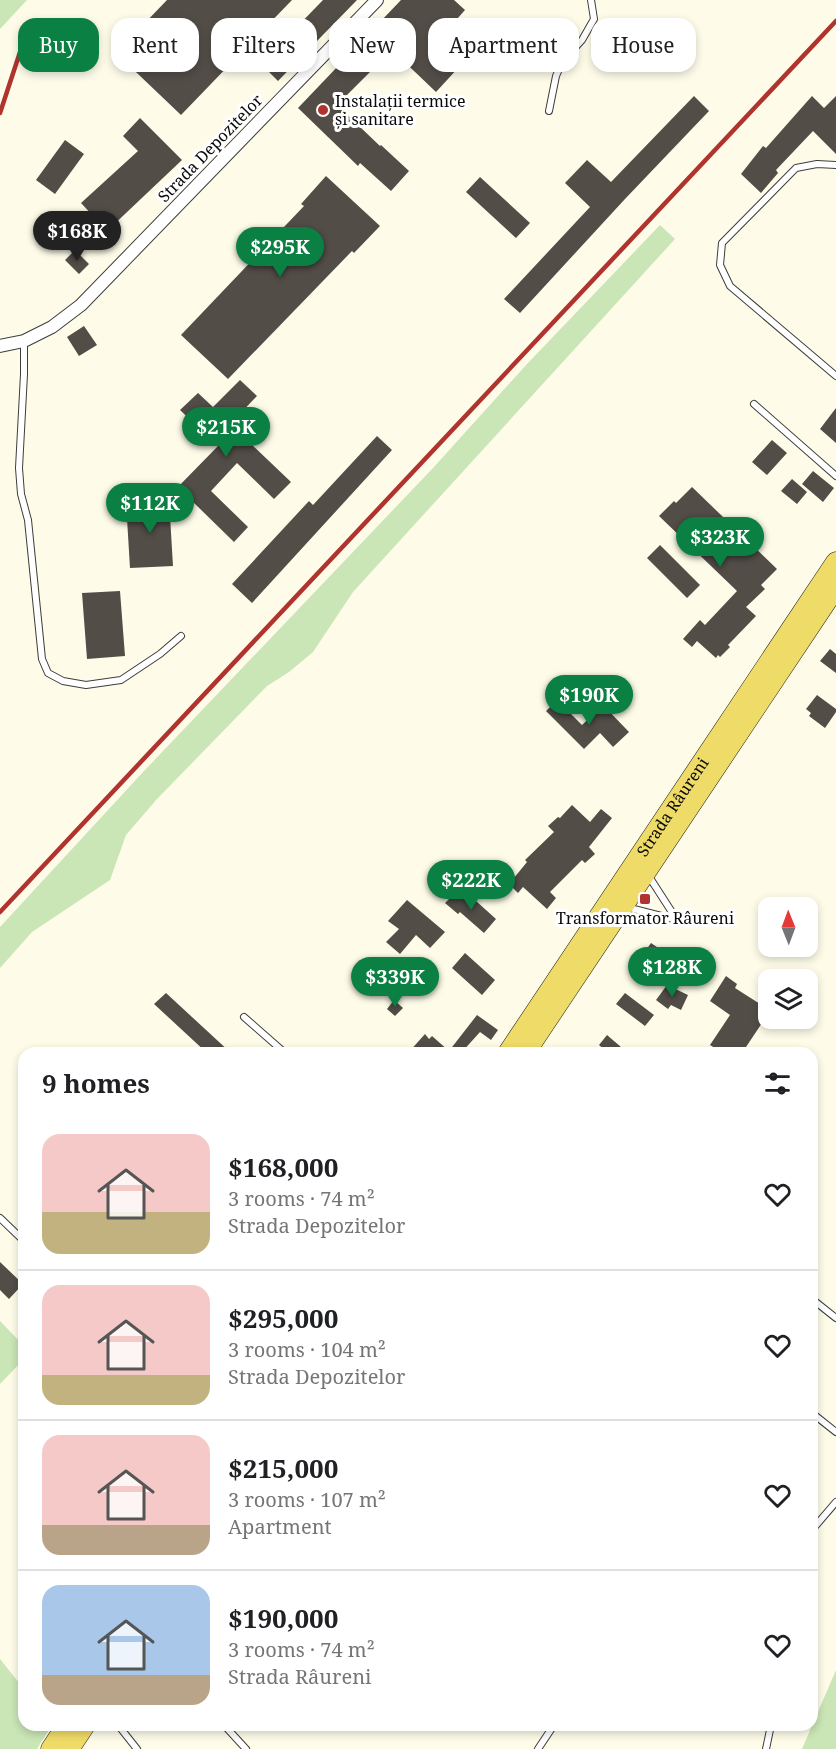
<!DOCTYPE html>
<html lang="en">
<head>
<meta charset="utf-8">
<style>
  :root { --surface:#fff; --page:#f6f6f6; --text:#202124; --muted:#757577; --line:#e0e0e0; --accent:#0b8043 }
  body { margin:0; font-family:"Noto Serif",serif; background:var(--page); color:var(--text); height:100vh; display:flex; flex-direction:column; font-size:22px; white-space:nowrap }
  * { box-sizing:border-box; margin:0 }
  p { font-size:20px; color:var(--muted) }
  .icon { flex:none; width:33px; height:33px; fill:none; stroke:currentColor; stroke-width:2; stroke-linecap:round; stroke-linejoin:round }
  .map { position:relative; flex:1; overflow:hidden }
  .drawer { position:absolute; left:18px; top:1047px; width:800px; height:684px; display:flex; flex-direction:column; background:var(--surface); border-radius:18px; box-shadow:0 3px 9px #0003 }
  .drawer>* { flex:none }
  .banner { position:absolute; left:18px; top:18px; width:801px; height:54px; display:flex; gap:12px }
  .needle { width:39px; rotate:359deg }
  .tools { position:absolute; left:758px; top:897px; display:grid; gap:12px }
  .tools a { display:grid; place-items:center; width:60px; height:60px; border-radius:12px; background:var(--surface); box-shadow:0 3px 9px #0003; font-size:30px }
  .price { position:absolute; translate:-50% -51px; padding:0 14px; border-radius:21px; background:var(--accent); color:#fff; font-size:20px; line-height:39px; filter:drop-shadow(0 2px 3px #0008) }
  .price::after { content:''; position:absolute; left:50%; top:36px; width:18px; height:14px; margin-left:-9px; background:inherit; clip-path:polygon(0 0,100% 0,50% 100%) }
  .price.active { background:#222; color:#fff }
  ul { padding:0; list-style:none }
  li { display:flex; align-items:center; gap:18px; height:150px; padding:0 24px }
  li+li { border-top:2px solid var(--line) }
  li span { display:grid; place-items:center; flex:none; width:168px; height:120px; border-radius:18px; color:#555 }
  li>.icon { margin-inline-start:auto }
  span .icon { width:72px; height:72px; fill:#fffc; stroke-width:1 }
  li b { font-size:26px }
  h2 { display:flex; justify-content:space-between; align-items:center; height:72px; padding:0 24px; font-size:26px }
  .tag { padding:0 21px; border-radius:18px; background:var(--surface); box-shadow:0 3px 9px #0003; font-size:21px; line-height:54px }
  .tag.active { background:var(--accent); color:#fff }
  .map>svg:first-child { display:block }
  .green { fill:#cae5b6 }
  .building { fill:#524d47 }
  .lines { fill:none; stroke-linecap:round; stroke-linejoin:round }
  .lane-casing { stroke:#3d3d3d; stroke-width:8 }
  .street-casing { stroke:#3d3d3d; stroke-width:14 }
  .primary-casing { stroke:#1b1b1b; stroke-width:21 }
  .lane { stroke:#fff; stroke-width:6 }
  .street { stroke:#fff; stroke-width:12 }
  .primary { stroke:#efdb67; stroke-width:20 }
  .rail { stroke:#b0332d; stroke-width:4.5 }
  .poi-dot { fill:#b0332d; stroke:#fff; stroke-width:2 }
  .labels { text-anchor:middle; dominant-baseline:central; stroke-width:6; stroke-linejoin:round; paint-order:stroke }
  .poi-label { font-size:16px; fill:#0a0a0a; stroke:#fff; text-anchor:start }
  .street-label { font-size:16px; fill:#0a0a0a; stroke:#fff }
</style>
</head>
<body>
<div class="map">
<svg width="836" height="1749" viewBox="0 0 836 1749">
  <rect width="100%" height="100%" fill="#fefce9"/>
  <path class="green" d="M0,0H27L0,29Z
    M660,225L675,239L353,592L313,652L289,672L267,686L157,799L126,835L110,880L32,932L0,968V927L144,771L433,468L527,364Z
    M0,1321L24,1346V1359L0,1384Z
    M0,1659L24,1689V1725H52L37,1749H0Z
    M836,1670V1749H802Z"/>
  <path class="building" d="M167,0H292L181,115L116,53Z
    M323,0H357L278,81L261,64Z
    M401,0H454L465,10L435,44L459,67L436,92L392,50L337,105L380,146L381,145L409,171L391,191L360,163L358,166L298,108Z
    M694,96L709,111L625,199L520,313L504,299L590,207L565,183L587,160L611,182Z
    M812,96L824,108L836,96V154L813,131L776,170L778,173L761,193L741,174L763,146L766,148Z
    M140,118L182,160L107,231L81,203L138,151L123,136Z
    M65,140L84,154L55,194L36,180Z
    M326,176L380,226L354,253L352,251L228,379L181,335L304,206L301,204Z
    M480,177L530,223L516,238L466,192Z
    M75,250L89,264L79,274L65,260Z
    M84,326L97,345L79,356L67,337Z
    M240,380L257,396L230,424L291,482L274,499L237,463L211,491L248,527L234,542L193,502L190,506L174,491L218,446L180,410L198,393L213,407Z
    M836,408V443L820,429Z
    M377,436L392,450L252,603L232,584L309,501L313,505Z
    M772,440L787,453L767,475L752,462Z
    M813,471L834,488L823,502L802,484Z
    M792,479L807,492L797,504L781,491Z
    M692,487L777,569L761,585L765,589L746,607L756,616L728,645L730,647L720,657L718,655L716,658L697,641L692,647L683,639L700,620L705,625L737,591L659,516L674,501L676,503Z
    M169,499L173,566L130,568L126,502Z
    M660,545L700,585L687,598L647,558Z
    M120,591L125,656L87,659L82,593Z
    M830,649L836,654V673L820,661Z
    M817,695L836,709V712L825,728L809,716L811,713L806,709Z
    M557,700L582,725L603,705L629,732L613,747L600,733L584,749L546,711Z
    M572,805L590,822L601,809L612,818L589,847L595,854L585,863L582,860L550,892L556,898L547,909L523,887L518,893L509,884L527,862L525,860L554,832L548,826L558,817L560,818Z
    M457,891L473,904L476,901L496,919L484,933L460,912L458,914L445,903Z
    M407,900L445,932L430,948L416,935L400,954L386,942L399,929L388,921Z
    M651,943L679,962L666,980L639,960Z
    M465,953L495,980L482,995L452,968Z
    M726,976L737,984L735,988L768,1009V1014L742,1053H723L710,1045L730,1015L710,1001Z
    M667,985L688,995L681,1010L671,1005L668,1009L656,1000Z
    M166,993L231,1053H207L154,1004Z
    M625,993L654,1015L645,1026L616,1004Z
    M394,1000L403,1008L395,1016L387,1009Z
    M477,1015L498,1030L491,1040L480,1032L461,1053H408L425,1034L429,1039L432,1036L449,1051Z
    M607,1035L628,1053H608L599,1045Z
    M0,1262L23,1284L9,1299L0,1290Z"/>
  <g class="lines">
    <defs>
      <path id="lane" d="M549,111L556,76L562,62L582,40L594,19L591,0
        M836,165L817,164L796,168L722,243L720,265L730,286L836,376
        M24,341V374L19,468L21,494L28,520L42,659L48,673L63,681L86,685L121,680L160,654L181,636
        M754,404L836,476
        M648,875L677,920
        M626,907L677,920
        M244,1017L285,1053
        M0,1218L24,1241
        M812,1299L836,1318
        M812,1413L836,1432
        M812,1530L836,1502
        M118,1725L137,1749
        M224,1725L246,1749
        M538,1749L554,1725
        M766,1749L771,1725"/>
      <path id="street" d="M0,346L24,341L52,327L81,305L377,0"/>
      <g id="primary">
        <path id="s1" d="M508,1053L836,562"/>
        <path d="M525,1053L836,587"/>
        <path d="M51,1749L67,1725"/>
        <path d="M69,1749L85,1725"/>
      </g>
    </defs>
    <use href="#lane" class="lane-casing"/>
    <use href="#street" class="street-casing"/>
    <use href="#primary" class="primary-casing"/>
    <use href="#lane" class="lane"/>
    <use href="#street" class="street"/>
    <use href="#primary" class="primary"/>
    <path class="rail" d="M0,113L23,43
      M0,912L836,21"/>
  </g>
  <g class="poi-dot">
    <circle cx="323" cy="110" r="6"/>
    <rect x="639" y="893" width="12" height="12" rx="3"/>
  </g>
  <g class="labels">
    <g class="poi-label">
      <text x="335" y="101">Instalații termice<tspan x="335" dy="18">și sanitare</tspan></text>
      <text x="645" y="918" text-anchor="middle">Transformator Râureni</text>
    </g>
    <g class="street-label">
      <text transform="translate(210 148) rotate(-46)">Strada Depozitelor</text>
      <text stroke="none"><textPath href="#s1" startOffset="296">Strada Râureni</textPath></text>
    </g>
  </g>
</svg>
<div class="tools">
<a><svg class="needle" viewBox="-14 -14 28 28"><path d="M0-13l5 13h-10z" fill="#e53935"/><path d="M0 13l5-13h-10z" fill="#757577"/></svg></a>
<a><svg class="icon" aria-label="layers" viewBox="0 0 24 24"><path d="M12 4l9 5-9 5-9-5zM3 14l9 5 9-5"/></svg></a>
</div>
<b class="price active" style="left:77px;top:262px">$168K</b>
<b class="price" style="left:280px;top:278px">$295K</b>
<b class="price" style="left:226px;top:458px">$215K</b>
<b class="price" style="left:150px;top:534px">$112K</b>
<b class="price" style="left:720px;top:568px">$323K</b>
<b class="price" style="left:589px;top:726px">$190K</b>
<b class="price" style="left:471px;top:911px">$222K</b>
<b class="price" style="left:672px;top:998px">$128K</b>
<b class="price" style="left:395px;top:1008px">$339K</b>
<div class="banner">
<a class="tag active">Buy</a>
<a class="tag">Rent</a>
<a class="tag">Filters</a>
<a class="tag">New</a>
<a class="tag">Apartment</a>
<a class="tag">House</a>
</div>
<section class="drawer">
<h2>9 homes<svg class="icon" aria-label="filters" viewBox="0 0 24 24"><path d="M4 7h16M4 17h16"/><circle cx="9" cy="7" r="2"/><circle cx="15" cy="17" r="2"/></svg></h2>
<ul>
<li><span style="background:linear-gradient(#f6c9c9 65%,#c2b280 0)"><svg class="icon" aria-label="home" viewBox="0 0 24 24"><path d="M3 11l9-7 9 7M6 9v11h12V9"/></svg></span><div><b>$168,000</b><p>3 rooms · 74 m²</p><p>Strada Depozitelor</p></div><svg class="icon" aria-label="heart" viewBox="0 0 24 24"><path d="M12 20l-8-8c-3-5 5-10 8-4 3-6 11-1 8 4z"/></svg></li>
<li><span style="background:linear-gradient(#f6c9c9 75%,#c2b280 0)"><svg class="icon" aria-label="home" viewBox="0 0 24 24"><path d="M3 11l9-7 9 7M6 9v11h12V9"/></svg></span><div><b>$295,000</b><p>3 rooms · 104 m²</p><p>Strada Depozitelor</p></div><svg class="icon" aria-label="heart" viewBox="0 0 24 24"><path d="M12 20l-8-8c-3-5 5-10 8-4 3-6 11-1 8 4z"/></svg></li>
<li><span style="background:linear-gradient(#f6c9c9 75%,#b9a48a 0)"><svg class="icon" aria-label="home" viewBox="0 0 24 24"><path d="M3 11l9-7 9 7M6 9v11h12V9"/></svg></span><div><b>$215,000</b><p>3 rooms · 107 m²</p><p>Apartment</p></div><svg class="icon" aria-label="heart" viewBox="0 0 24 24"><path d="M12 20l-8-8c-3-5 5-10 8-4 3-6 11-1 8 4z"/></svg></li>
<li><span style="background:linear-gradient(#a9c7e8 75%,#b9a48a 0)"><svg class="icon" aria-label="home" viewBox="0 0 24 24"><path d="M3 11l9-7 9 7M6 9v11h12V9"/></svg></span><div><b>$190,000</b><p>3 rooms · 74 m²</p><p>Strada Râureni</p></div><svg class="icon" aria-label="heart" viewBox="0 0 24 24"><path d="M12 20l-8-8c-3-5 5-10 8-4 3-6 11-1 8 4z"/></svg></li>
</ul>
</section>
</div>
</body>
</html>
